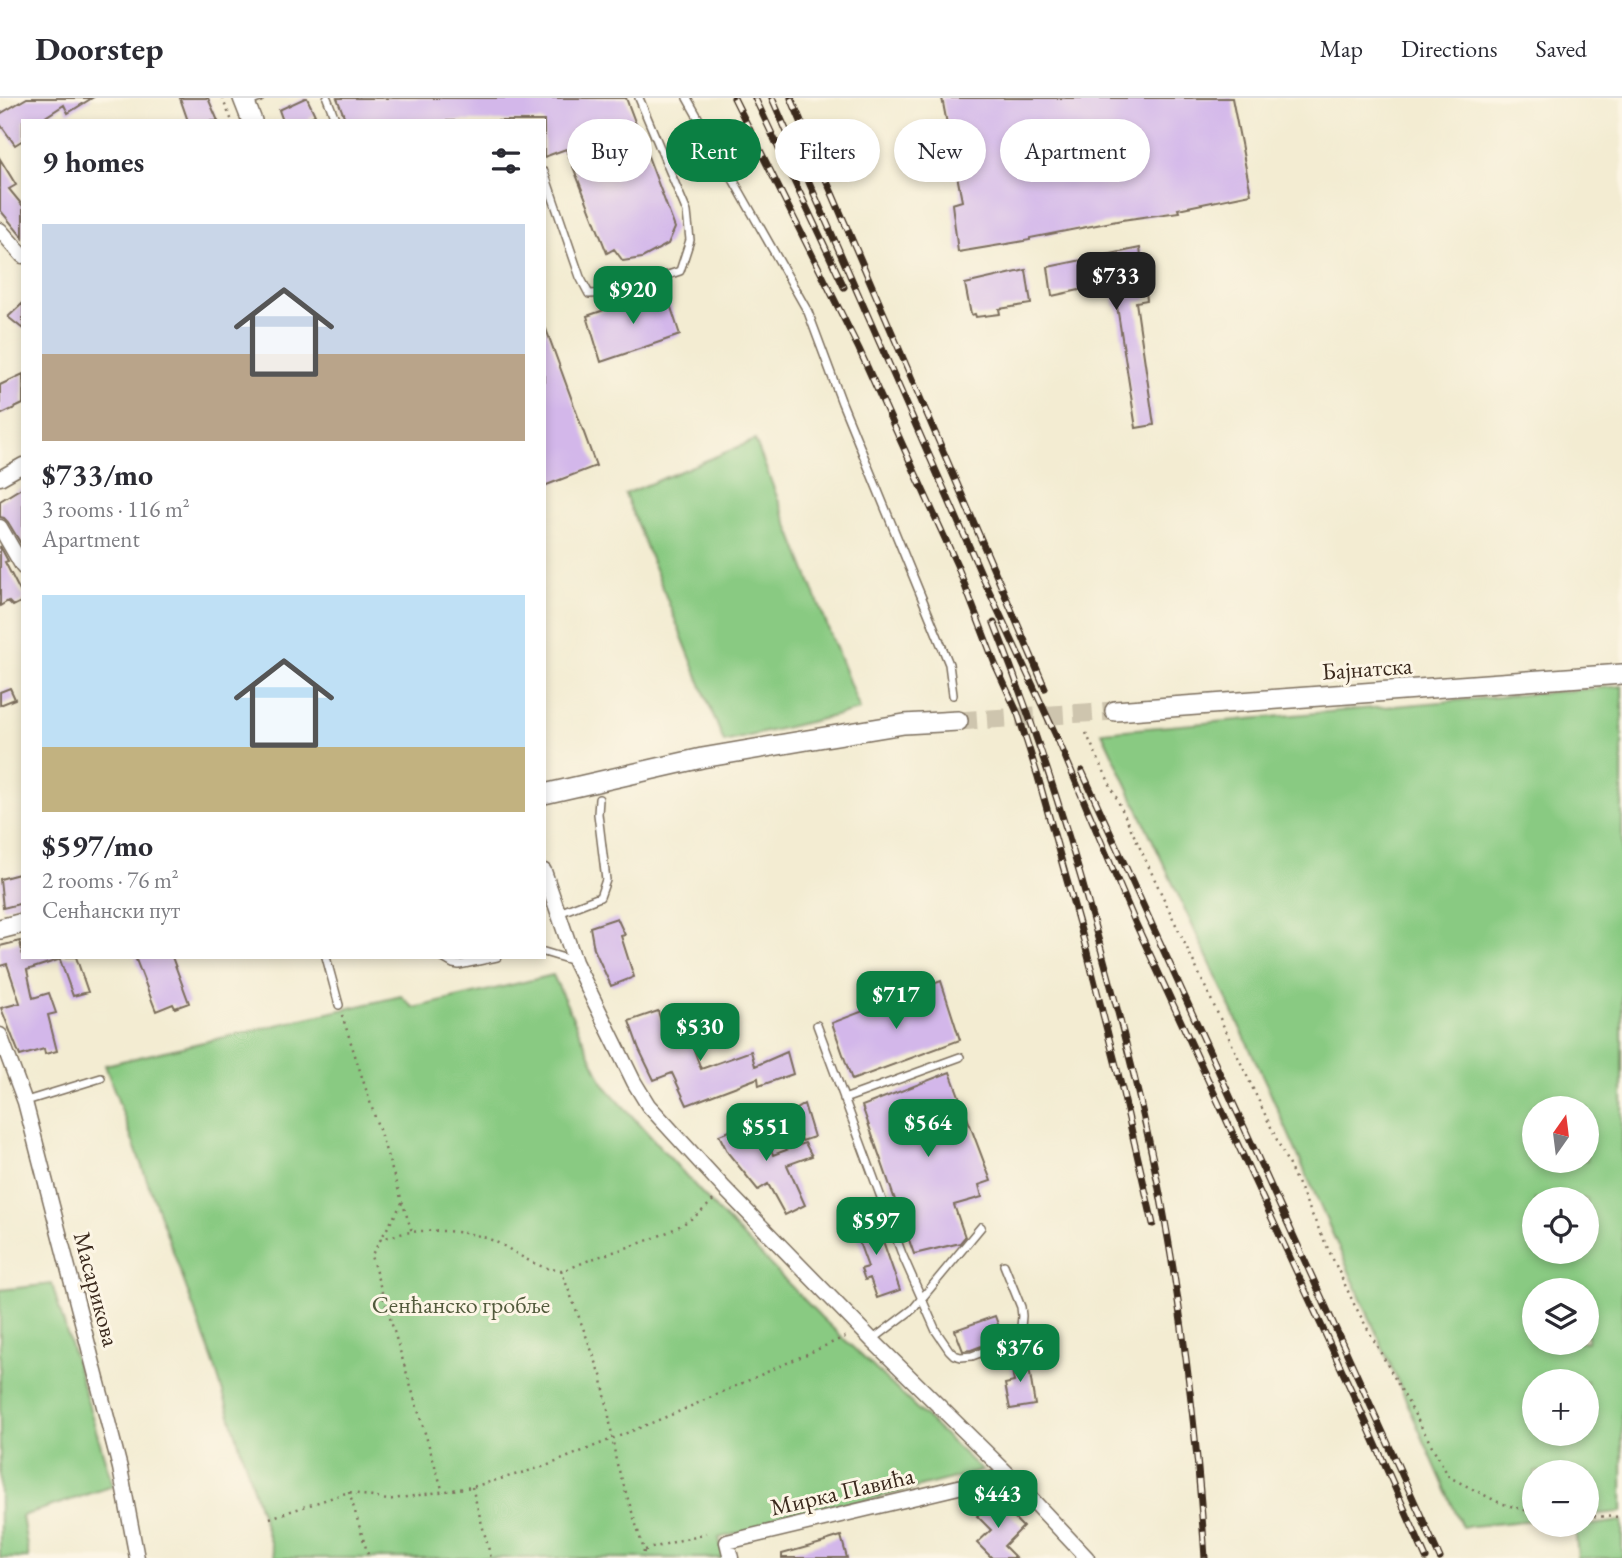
<!DOCTYPE html>
<html lang="en">
<head>
<meta charset="utf-8">
<style>
  :root { --surface:#fff; --page:#f2f2f3; --text:#2b2b33; --muted:#7c7c81; --line:#e1e1e2; --accent:#0b8043 }
  body { margin:0; font-family:"EB Garamond",serif; background:var(--page); color:var(--text); height:100vh; display:flex; flex-direction:column; font-size:26px; white-space:nowrap }
  * { box-sizing:border-box; margin:0 }
  p { font-size:23px; color:var(--muted) }
  .icon { flex:none; width:38px; height:38px; fill:none; stroke:currentColor; stroke-width:2; stroke-linecap:round; stroke-linejoin:round }
  .map { position:relative; flex:1; overflow:hidden }
  .panel { position:absolute; left:21px; top:21px; width:525px; height:840px; display:flex; flex-direction:column; background:var(--surface); border-radius:0px; box-shadow:0 4px 10px #0003 }
  .panel>* { flex:none }
  .banner { position:absolute; left:567px; top:21px; width:665px; height:63px; display:flex; gap:14px }
  .needle { width:46px; rotate:14deg }
  .fabs { position:absolute; left:1522px; top:998px; display:grid; gap:14px }
  .fabs a { display:grid; place-items:center; width:77px; height:77px; border-radius:50%; background:var(--surface); box-shadow:0 4px 10px #0003; font-size:35px }
  .price { position:absolute; translate:-50% -60px; padding:0 16px; border-radius:14px; background:var(--accent); color:#fff; font-size:23px; line-height:46px; filter:drop-shadow(0 2px 4px #0008) }
  .price::after { content:''; position:absolute; left:50%; top:42px; width:21px; height:16px; margin-left:-10px; background:inherit; clip-path:polygon(0 0,100% 0,50% 100%) }
  .price.selected { background:#222; color:#fff }
  ul { padding:0; list-style:none }
  li { display:grid; align-content:center; gap:14px; height:371px; padding:0 21px }
  li span { display:grid; place-items:center; height:217px; border-radius:0px; color:#555 }
  li>.icon { margin-inline-start:auto }
  span .icon { width:126px; height:126px; fill:#fffc; stroke-width:1 }
  li b { font-size:30px }
  h2 { display:flex; justify-content:space-between; align-items:center; height:84px; padding:0 21px; font-size:30px }
  .tag { padding:0 24px; border-radius:32px; background:var(--surface); box-shadow:0 4px 10px #0003; font-size:24px; line-height:63px }
  .tag.selected { background:var(--accent); color:#fff }
  header { display:flex; align-items:center; gap:42px; box-sizing:border-box; height:98px; padding:0 35px; background:var(--surface); border-bottom:2px solid var(--line) }
  header strong { font-size:33px }
  nav { display:flex; gap:38px; margin-inline-start:auto; font-size:24px }
  .map>svg:first-child { display:block }
  .green { fill:#89ca82; stroke:#627a50; stroke-width:2; fill-rule:evenodd }
  .building { fill:#d3b7ea }
  .lines { fill:none; stroke-linecap:round; stroke-linejoin:round }
  .secondary-tunnel { stroke:#cec5ae; stroke-width:19; stroke-dasharray:19 10; stroke-linecap:butt }
  .service-casing { stroke:#7b6e5d; stroke-width:10 }
  .minor-casing { stroke:#7b6e5d; stroke-width:17 }
  .secondary-casing { stroke:#7b6e5d; stroke-width:22 }
  .path { stroke:#7b6e5d; stroke-width:2.5; stroke-dasharray:2 5; stroke-linecap:butt }
  .service { stroke:#fff; stroke-width:7 }
  .minor { stroke:#fff; stroke-width:14 }
  .secondary { stroke:#fff; stroke-width:19 }
  .rail-casing { stroke:#3b2a1e; stroke-width:7 }
  .rail { stroke:#fcf5e5; stroke-width:4.5; stroke-dasharray:13; stroke-linecap:butt }
  .labels { text-anchor:middle; dominant-baseline:central; stroke-width:6; stroke-linejoin:round; paint-order:stroke }
  .street-label { font-size:24px; fill:#3b2a1e; stroke:#fcf5e5 }
  .park-label { font-size:24px; fill:#525a3c; stroke:#fcf5e5 }
</style>
</head>
<body>
<header>
<strong>Doorstep</strong>
<nav><a>Map</a><a>Directions</a><a>Saved</a></nav>
</header>
<div class="map">
<svg width="1622" height="1460" viewBox="0 0 1622 1460">
  <rect width="100%" height="100%" fill="#fcf5e5"/>
  <filter id="ink" filterUnits="userSpaceOnUse"><feTurbulence type="fractalNoise" baseFrequency=".0143" numOctaves="2"/><feDisplacementMap in="SourceGraphic" scale="14" xChannelSelector="R" yChannelSelector="G"/><feConvolveMatrix kernelMatrix="1 2 1 2 8 2 1 2 1" color-interpolation-filters="sRGB"/></filter>
  <filter id="wash" filterUnits="userSpaceOnUse"><feTurbulence type="fractalNoise" baseFrequency=".00686" numOctaves="4" result="noise"/><feDisplacementMap in="SourceGraphic" scale="28" xChannelSelector="R" yChannelSelector="G"/><feGaussianBlur stdDeviation="1.57" result="paint"/><feColorMatrix in="noise" values="0 0 0 0 0 0 0 0 0 0 0 0 0 0 0 0 0 1.4 0 .05"/><feComposite in="paint" operator="in"/></filter>
  <g filter="url(#wash)">
    <rect width="100%" height="100%" fill="#f3ecd2"/>
    <path class="green" d="M755,342L860,612L724,644L625,396Z
      M1622,588V1414L1587,1417V1374H1535V1422L1462,1429L1266,985L1102,634ZM1535,1010H1587V1062H1535ZM1535,1101H1587V1153H1535ZM1535,1192H1587V1244H1535ZM1535,1283H1587V1335H1535Z
      M553,877L604,987L717,1112L821,1219L982,1373L719,1440L724,1460H275L213,1263L105,967L401,898L414,910Z
      M52,1186L113,1388L22,1418L29,1460H0V1192Z
      M1622,1423V1460H1578L1575,1429Z"/>
    <g id="blocks">
      <path class="building" d="M27,0H92L68,15L64,7L39,23H23V42L15,47L0,26V16Z
        M180,0H208L218,23H188Z
        M305,0H307L315,17L309,20L310,23H283L279,12Z
        M337,0H626L675,130L668,146L642,160L623,163L614,151L607,155L566,51L544,59V23H346Z
        M942,0H1232L1251,96L1178,111L1179,114L1122,122L1030,140V142L958,154L952,106L962,103Z
        M0,61L16,87L9,91L23,108V140L0,112Z
        M1140,150L1147,202L1136,204L1154,327L1136,330L1117,208H1115L1111,185L1052,198L1048,169Z
        M1026,172L1031,206L999,211L1000,216L976,219L975,216L971,217L965,186Z
        M665,191L680,237L601,264L587,218Z
        M23,205V231L8,219Z
        M544,231H546L596,368L544,388Z
        M23,276V306L0,317V287Z
        M23,389V449L8,424L4,420L0,419V403Z
        M0,448L8,463L5,464L23,499V503L13,508L8,503L0,508Z
        M10,590L15,601L0,607V594Z
        M19,776L23,784V805L3,810L0,781Z
        M617,820L625,837L621,838L634,879L611,888L594,851L590,829Z
        M20,843L23,859H58V862L27,872L33,900L49,895L56,915L48,917L57,953L45,956L44,951L20,958L1,910L20,905L7,866L0,868V848Z
        M59,859H76L88,894L73,898Z
        M135,859H172L189,905L175,910L173,906L156,913Z
        M941,883L960,942L852,982L832,925Z
        M658,913L668,947L689,938L701,971L751,953L755,968L787,954L793,976L759,988L758,980L687,1007L672,975L654,982L639,951L629,923Z
        M950,974L991,1083L979,1087L982,1099L954,1107L965,1139L960,1145L914,1156L862,1008Z
        M804,1006L814,1039L802,1043L793,1013Z
        M761,1021L773,1057L805,1045L812,1058L787,1067L805,1107L785,1117L768,1086L758,1092L728,1055L719,1037Z
        M874,1117L900,1192L877,1200L870,1180L865,1182L861,1171L868,1169L852,1125Z
        M995,1218L1003,1240L971,1252L963,1253L955,1232Z
        M1027,1257L1035,1307L1010,1311L1005,1286L1014,1284L1010,1260Z
        M994,1400L1023,1429L1004,1448L1016,1460H992L977,1445L991,1432L977,1418Z
        M841,1438L847,1460H782V1456L825,1444V1443Z"/>
    </g>
  </g>
  <g filter="url(#ink)">
    <use href="#blocks" fill-opacity="0" stroke="#7b6e5d" stroke-width="2"/>
    <g class="lines">
      <path class="secondary-tunnel" d="M958,623L1115,613"/>
      <defs>
        <path id="service" d="M327,0L336,23
          M687,0L808,214L842,305L949,566L953,597
          M246,5L260,0
          M544,74L580,179L589,196L614,195L680,173L690,142L687,114L639,0
          M559,815L600,799L606,782L598,716L599,701
          M544,854L574,863
          M326,859L339,907
          M441,859L453,866L459,867L497,859
          M817,927L902,1156L936,1233L949,1252L954,1257L961,1259L972,1258L1009,1244L1016,1237L1021,1229L1022,1218L1021,1209L1004,1167
          M844,1001L960,959
          M26,1003L101,980
          M872,1242L913,1211L981,1129"/>
        <path id="minor" d="M0,132L23,158
          M0,380L23,367
          M0,429L23,469
          M544,773L575,864L634,984L648,1007L724,1090L872,1242L1009,1377L1087,1460
          M0,937L25,1004L120,1370L137,1460
          M731,1460L727,1444L1009,1377"/>
        <path id="secondary" d="M243,0L252,23
          M1115,613L1622,576
          M544,696L702,660L825,639L904,626L958,623
          M0,831L23,825"/>
      </defs>
      <use href="#service" class="service-casing"/>
      <use href="#minor" class="minor-casing"/>
      <use href="#secondary" class="secondary-casing"/>
      <path class="path" d="M222,0L232,23
        M1086,635L1354,1206L1449,1379L1500,1405L1535,1415
        M342,917L412,1134
        M402,1105L371,1158L443,1394
        M380,1141C390,1139 401,1135 411,1134C435,1131 474,1133 496,1144C517,1154 535,1171 560,1172C570,1172 585,1163 595,1160C636,1146 684,1135 714,1101
        M561,1172L601,1277L608,1312L616,1363L644,1452L643,1460
        M472,1389L491,1460
        M349,1394L369,1460
        M1587,1418L1622,1419
        M270,1420L349,1394L387,1402L472,1389L546,1368L678,1314L847,1238
        M645,1452L706,1435"/>
      <use href="#service" class="service"/>
      <use href="#minor" class="minor"/>
      <use href="#secondary" class="secondary"/>
      <defs>
        <path id="rail" d="M734,0L859,251L957,467L995,566L1018,616L1038,679L1087,854L1122,991L1153,1126
          M755,0L844,189
          M772,0L983,480L1059,644L1135,824L1365,1322L1426,1460
          M791,0L1045,590
          M994,525C1033,624 1066,724 1094,826C1123,929 1150,1034 1168,1140C1186,1245 1198,1353 1205,1460
          M1082,673L1440,1460"/>
      </defs>
      <use href="#rail" class="rail-casing"/>
      <use href="#rail" class="rail"/>
    </g>
  </g>
  <g class="labels">
    <g class="street-label">
      <text transform="translate(1367 570) rotate(-4)">Бајнатска</text>
      <text transform="translate(97 1191) rotate(75)">Масарикова</text>
      <text transform="translate(842 1393) rotate(-13)">Мирка Павића</text>
    </g>
    <g class="park-label">
      <text x="461" y="1206">Сенћанско гробље</text>
    </g>
  </g>
</svg>
<div class="fabs">
<a><svg class="needle" viewBox="-14 -14 28 28"><path d="M0-13l5 13h-10z" fill="#e53935"/><path d="M0 13l5-13h-10z" fill="#7c7c81"/></svg></a>
<a><svg class="icon" aria-label="locate" viewBox="0 0 24 24"><circle cx="12" cy="12" r="6"/><path d="M12 2v4M12 18v4M2 12h4M18 12h4"/></svg></a>
<a><svg class="icon" aria-label="layers" viewBox="0 0 24 24"><path d="M12 4l9 5-9 5-9-5zM3 14l9 5 9-5"/></svg></a>
<a>+</a>
<a>−</a>
</div>
<b class="price selected" style="left:1116px;top:214px">$733</b>
<b class="price" style="left:633px;top:228px">$920</b>
<b class="price" style="left:896px;top:933px">$717</b>
<b class="price" style="left:700px;top:965px">$530</b>
<b class="price" style="left:928px;top:1061px">$564</b>
<b class="price" style="left:766px;top:1065px">$551</b>
<b class="price" style="left:876px;top:1159px">$597</b>
<b class="price" style="left:1020px;top:1286px">$376</b>
<b class="price" style="left:998px;top:1432px">$443</b>
<div class="banner">
<a class="tag">Buy</a>
<a class="tag selected">Rent</a>
<a class="tag">Filters</a>
<a class="tag">New</a>
<a class="tag">Apartment</a>
</div>
<section class="panel">
<h2>9 homes<svg class="icon" aria-label="filters" viewBox="0 0 24 24"><path d="M4 7h16M4 17h16"/><circle cx="9" cy="7" r="2"/><circle cx="15" cy="17" r="2"/></svg></h2>
<ul>
<li><span style="background:linear-gradient(#c9d6e8 60%,#b9a48a 0)"><svg class="icon" aria-label="home" viewBox="0 0 24 24"><path d="M3 11l9-7 9 7M6 9v11h12V9"/></svg></span><div><b>$733/mo</b><p>3 rooms · 116 m²</p><p>Apartment</p></div></li>
<li><span style="background:linear-gradient(#bfe0f5 70%,#c2b280 0)"><svg class="icon" aria-label="home" viewBox="0 0 24 24"><path d="M3 11l9-7 9 7M6 9v11h12V9"/></svg></span><div><b>$597/mo</b><p>2 rooms · 76 m²</p><p>Сенћански пут</p></div></li>
</ul>
</section>
</div>
</body>
</html>
